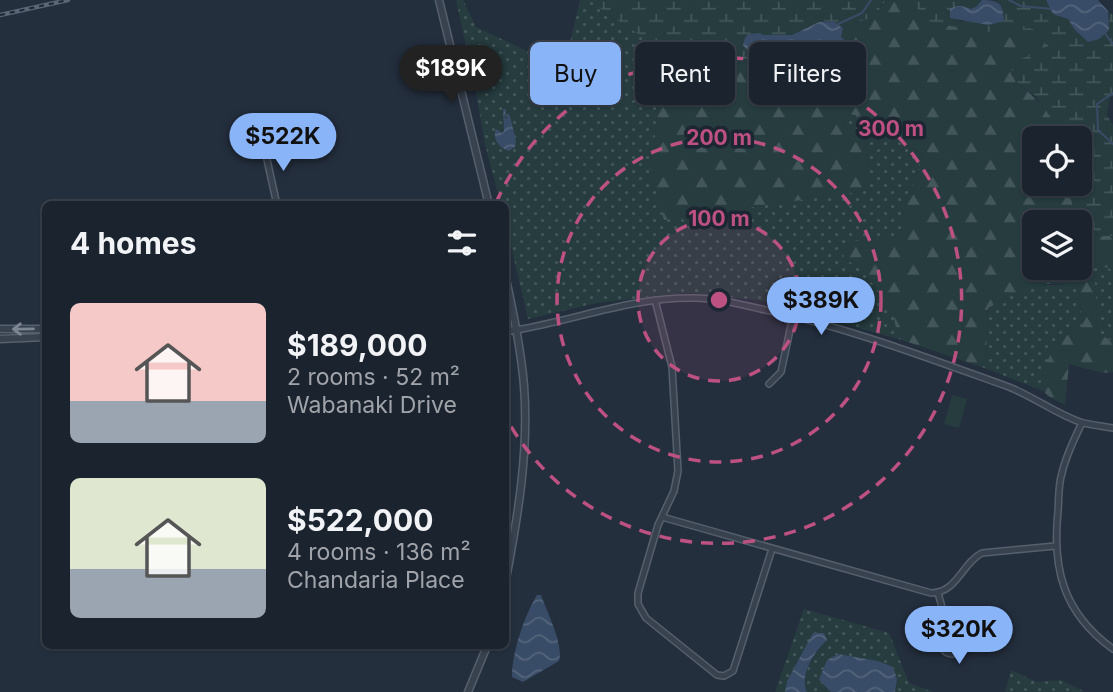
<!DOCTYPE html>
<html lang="en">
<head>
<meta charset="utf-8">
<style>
  :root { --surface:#1b232e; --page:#242b36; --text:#f1f3f6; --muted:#a0a4aa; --line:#39404a; --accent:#8ab4f8 }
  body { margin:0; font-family:Inter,sans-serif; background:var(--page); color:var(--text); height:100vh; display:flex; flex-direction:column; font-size:26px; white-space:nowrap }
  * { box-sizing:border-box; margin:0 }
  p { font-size:23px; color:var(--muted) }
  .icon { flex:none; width:38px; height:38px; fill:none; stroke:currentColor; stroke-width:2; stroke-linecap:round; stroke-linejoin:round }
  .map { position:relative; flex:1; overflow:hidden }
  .details { position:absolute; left:42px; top:201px; width:467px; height:448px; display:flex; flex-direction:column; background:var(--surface); border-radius:10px; box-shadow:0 2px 5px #0004,0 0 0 2px var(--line) }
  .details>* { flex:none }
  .hud { position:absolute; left:530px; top:42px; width:478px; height:63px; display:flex; gap:14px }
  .controls { position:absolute; left:1022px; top:126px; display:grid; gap:14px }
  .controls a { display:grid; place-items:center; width:70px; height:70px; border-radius:10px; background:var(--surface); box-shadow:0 2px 5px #0004,0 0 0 2px var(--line); font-size:35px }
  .price { position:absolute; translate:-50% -60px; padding:0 16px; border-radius:24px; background:var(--accent); color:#111; font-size:23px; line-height:46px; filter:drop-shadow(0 2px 4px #0008) }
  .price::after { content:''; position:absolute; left:50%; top:42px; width:21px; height:16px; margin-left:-10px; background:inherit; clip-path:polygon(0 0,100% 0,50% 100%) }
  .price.current { background:#222; color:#fff }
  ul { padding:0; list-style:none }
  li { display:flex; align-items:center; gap:21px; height:175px; padding:0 28px }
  li span { display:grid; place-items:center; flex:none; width:196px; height:140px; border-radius:10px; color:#555 }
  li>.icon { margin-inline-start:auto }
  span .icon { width:84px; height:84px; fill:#fffc; stroke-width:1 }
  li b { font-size:30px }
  h2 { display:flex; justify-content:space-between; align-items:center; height:84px; padding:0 28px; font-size:30px }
  .tag { padding:0 24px; border-radius:10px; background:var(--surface); box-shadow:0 2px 5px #0004,0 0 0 2px var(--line); font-size:24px; line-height:63px }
  .tag.current { background:var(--accent); color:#111 }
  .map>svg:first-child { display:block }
  .grass { fill:url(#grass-dots) }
  .forest { fill:url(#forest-firs); fill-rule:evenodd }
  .wetland { fill:url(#wetland-marsh) }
  .pitch { fill:#263c3f }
  .water { fill:url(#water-waves) }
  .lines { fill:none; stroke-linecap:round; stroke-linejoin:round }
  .stream { stroke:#394c67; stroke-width:2 }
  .minor-casing { stroke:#565f6c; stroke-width:8 }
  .tertiary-casing { stroke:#565f6c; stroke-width:9 }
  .minor { stroke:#38414e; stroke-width:5 }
  .tertiary { stroke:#38414e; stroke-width:6 }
  .rail-casing { stroke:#5a6575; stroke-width:4.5 }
  .rail { stroke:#1d2633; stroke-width:2; stroke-dasharray:5; stroke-linecap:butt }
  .oneway { stroke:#7c8592 }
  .ring { fill:none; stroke:#bd5182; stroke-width:3.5; stroke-dasharray:12 9 }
  .centre { fill:#bd5182; stroke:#1d2633; stroke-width:3.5 }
  .ring-label { font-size:21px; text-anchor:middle; font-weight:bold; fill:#bd5182; stroke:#1d2633; stroke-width:7; stroke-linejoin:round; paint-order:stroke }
</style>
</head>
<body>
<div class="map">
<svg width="1113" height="692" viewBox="0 0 1113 692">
  <defs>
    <pattern id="grass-dots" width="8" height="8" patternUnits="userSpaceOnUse" patternTransform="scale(1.75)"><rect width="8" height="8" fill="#263c3f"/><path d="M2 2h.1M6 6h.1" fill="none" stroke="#435659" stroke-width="1.8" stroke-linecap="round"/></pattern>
    <pattern id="forest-firs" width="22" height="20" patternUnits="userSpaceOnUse" patternTransform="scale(1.75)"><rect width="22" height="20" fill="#263c3f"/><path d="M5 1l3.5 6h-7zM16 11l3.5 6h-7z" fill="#435659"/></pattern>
    <pattern id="wetland-marsh" width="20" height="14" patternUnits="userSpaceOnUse" patternTransform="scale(1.75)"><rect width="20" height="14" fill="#263c3f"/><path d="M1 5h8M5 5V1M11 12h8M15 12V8" fill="none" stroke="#435659"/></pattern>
    <pattern id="water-waves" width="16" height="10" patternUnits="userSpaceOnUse" patternTransform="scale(1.75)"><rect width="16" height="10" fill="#394c67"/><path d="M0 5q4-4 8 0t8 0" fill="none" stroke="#53647b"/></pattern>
  </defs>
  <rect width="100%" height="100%" fill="#242f3e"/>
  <path class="grass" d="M456,0H463L476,27L529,52L569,47L580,0H596L595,4L669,49L689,57H657L649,86L657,105L654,152L648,164L864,191C865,175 874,147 860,136C856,132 849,130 845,127L843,121L847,114L871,117L895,140L916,151L923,157L904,209L902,229L889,240H862L845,259L860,268L892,307L897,334L902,340L758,300L687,293L597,303L528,319L506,225V205H501L485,144L476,92Z
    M1094,263L1113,270V341L1098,334L1095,282L1083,277L1082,267Z
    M1042,285H1068L1079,289L1082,326L1065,335L1041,384L1043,391L979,366L986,358L988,308L1026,287Z
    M804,609L889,633L909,683L933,692H895L897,679L826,688L831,692H807C800,675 812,660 821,646L813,633L787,681L785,692H775Z
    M1011,670L1037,682L1061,680L1085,692H1005Z"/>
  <path class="forest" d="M889,0L917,8L930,22L1014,29L1030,28L1038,31L1045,42L1048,50L1018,83C1033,95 1058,119 1062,138H1034V184H1070L1073,209L1098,236H1113V270L1094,263L1082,267L1083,277L1095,282L1098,334L1113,341V372L1103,373L1069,364L1065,405C1058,401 1046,397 1042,389C1040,384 1043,378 1044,373C1051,347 1058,338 1082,326L1079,289C1044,275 1018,292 988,308L986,359L979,366L902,340L897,334L892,307L860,268L845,259L842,252L847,243L862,240H889L902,229L904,209L923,157L916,151L895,140L870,117L847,114L843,121L845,127C850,130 856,132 860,136C874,147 865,175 864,191L664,220L648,164L654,152L657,105L649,86L646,72L647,60L656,57L707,56C714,58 717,66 725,67C732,68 747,59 756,58C778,54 804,47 826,50C835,51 844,54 853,55L865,45L847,42L841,37L843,28L849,24L860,22ZM1034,222H1080V268H1034Z"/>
  <path class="wetland" d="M596,0H889L881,5L877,16C866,20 853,22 843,28L833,21L819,22L792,35H762L747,50L753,58C747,60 731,66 727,67C718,68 716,58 709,56C701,54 694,58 687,56C656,48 620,23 595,4Z
    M890,0H982L977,6L971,9L964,6L958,21L971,22L1000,4L994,0H1046L1053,13L1068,19L1074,29L1109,30L1108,11L1113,15V96L1110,97L1107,115L1113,125V236H1099L1073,209L1070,184H1080V138H1062L1061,131L1035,96L1018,83L1009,63L1047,50L1045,42L1038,31L1030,28L990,32L955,27L930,22L917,8Z"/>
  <path class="pitch" d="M952,395L967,399L959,428L944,424Z"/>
  <path class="water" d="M982,0C999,0 1003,3 1004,21L988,25L950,18V9C958,4 963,6 971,9L977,6Z
    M1046,0H1098L1108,11L1109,30L1099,39L1088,42L1074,29L1068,19L1053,14Z
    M833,21L843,28L841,37L847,42L865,45L864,54C847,56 831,50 814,50C794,50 773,55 753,58L743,45L745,38L748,34L760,33L763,35H792L819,22Z
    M503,109H506L505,119L507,118L508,113L510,116L516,141L515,147L509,151C499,148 492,139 496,129L502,133L504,131Z
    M537,595H541C547,612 564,645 559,661L523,682L512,677C512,652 524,617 537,595Z
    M813,633H824L827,640C815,651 799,675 807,692H785L787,681Z
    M838,654L878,661L893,667L897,679L895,692H831L819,680L827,660Z"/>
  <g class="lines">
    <path class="stream" d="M1009,0L1021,6L1052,9
      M838,24L862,13L871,0
      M1104,32L1113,44
      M1113,93L1097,104L1098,130L1113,144"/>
    <defs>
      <path id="minor" d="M264,146L277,205
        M655,300L672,367L678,471L674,491L658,525L638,593V604L646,618L717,675L724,676L733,671L772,549
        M516,330C576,320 632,297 694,298C716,298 739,304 761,309C847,327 928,358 1009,387C1034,397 1055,413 1080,422C1090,425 1102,426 1113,428
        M769,384L781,372L793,316
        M1082,423C1074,439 1066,456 1062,473C1058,485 1059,499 1058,511C1052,568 1063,613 1113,649
        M662,517L931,593C957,593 962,563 982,553L1055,546
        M938,593L949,632
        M941 643a11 11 0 1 1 22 0a11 11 0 1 1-22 0Z"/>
      <path id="tertiary" d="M439,0L489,205
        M506,279C514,315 521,350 524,386C529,450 518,516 506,579
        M0,329H46
        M506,331L516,330
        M0,339L46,337
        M468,692L487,646"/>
    </defs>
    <use href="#minor" class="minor-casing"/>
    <use href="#tertiary" class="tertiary-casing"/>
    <use href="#minor" class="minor"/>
    <use href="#tertiary" class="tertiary"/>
    <defs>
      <path id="rail" d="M0,15L68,0"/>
    </defs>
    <use href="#rail" class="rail-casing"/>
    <use href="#rail" class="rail"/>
  </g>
  <defs><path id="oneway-shaft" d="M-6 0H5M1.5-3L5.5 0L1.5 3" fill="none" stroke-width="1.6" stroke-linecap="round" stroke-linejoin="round" transform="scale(1.75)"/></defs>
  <use class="oneway" href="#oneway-shaft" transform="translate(23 329) rotate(179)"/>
  <circle cx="719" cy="300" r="81" fill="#bd5182" fill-opacity=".12"/>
  <g class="ring">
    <circle cx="719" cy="300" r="81"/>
    <circle cx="719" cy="300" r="162"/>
    <path d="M496 203A243 243 0 1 1 506 418"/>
  </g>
  <circle cx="719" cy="300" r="10" class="centre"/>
  <g class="ring-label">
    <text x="891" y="136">300 m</text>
    <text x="719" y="145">200 m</text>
    <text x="719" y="226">100 m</text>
  </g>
</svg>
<div class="controls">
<a><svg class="icon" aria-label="locate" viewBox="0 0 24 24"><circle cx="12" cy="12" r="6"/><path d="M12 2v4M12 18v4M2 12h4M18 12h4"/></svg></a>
<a><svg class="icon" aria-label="layers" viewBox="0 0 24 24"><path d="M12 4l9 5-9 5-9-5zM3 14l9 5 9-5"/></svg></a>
</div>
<b class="price current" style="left:451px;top:105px">$189K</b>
<b class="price" style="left:283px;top:173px">$522K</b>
<b class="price" style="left:821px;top:337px">$389K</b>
<b class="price" style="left:959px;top:666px">$320K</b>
<div class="hud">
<a class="tag current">Buy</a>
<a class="tag">Rent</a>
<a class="tag">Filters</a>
</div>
<section class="details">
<h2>4 homes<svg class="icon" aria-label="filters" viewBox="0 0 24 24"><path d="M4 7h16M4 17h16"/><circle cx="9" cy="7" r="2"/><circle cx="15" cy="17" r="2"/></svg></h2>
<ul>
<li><span style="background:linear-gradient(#f6c9c9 70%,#9aa5b1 0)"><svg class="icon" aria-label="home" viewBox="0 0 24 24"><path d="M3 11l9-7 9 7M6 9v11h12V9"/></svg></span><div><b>$189,000</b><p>2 rooms · 52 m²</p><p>Wabanaki Drive</p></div></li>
<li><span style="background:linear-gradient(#dfe7d0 65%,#9aa5b1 0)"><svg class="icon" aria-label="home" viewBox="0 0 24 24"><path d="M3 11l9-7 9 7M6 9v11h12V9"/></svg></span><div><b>$522,000</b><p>4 rooms · 136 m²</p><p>Chandaria Place</p></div></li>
</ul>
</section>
</div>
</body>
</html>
